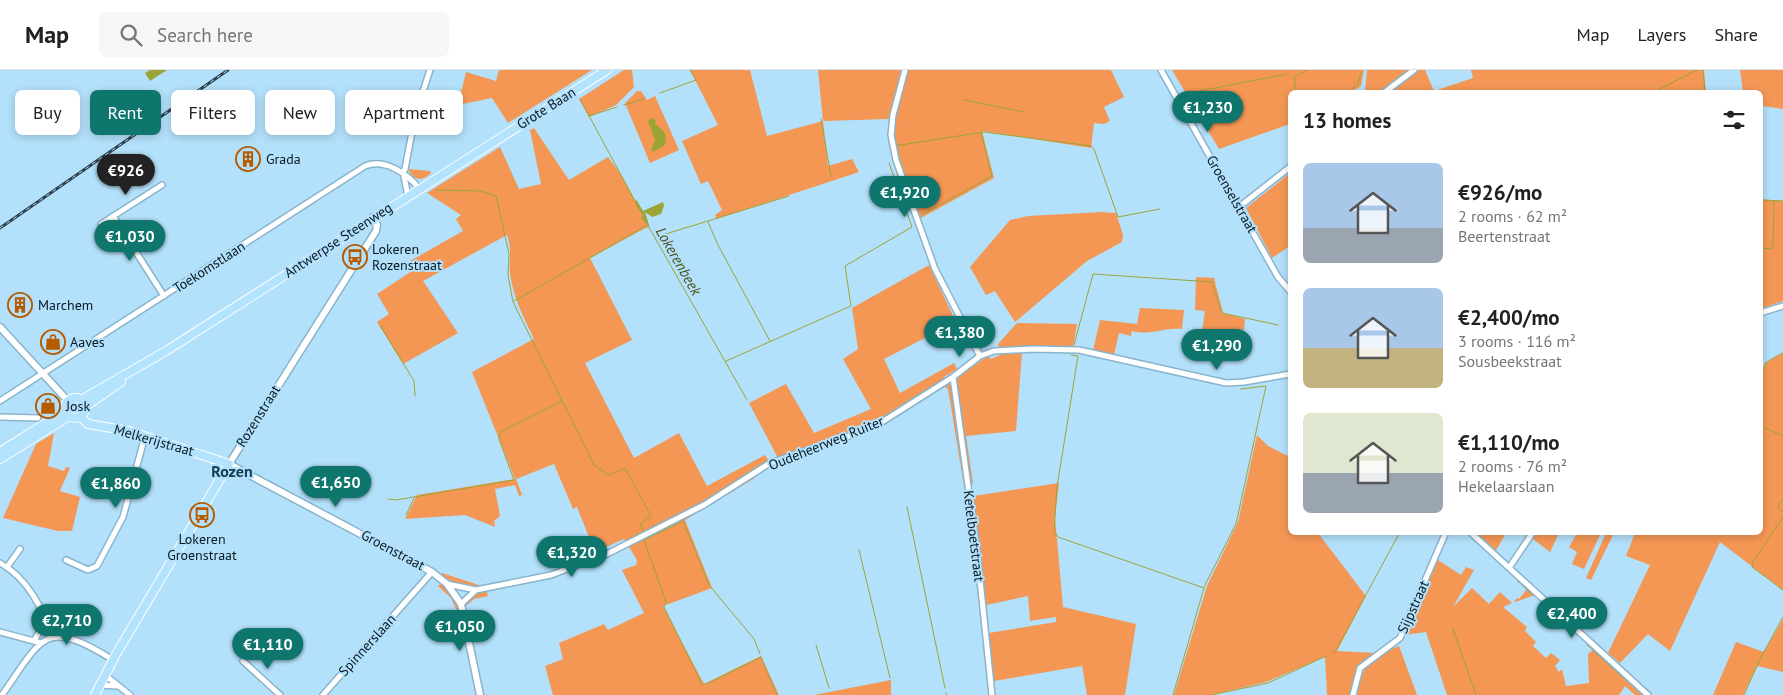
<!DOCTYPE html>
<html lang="en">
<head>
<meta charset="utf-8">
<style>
  :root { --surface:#fff; --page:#f6f6f6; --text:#202124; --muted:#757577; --line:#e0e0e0; --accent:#0f766e }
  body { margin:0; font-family:"PT Sans",sans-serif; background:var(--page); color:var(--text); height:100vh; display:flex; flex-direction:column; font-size:19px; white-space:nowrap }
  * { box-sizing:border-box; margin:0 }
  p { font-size:16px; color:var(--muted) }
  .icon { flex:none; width:28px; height:28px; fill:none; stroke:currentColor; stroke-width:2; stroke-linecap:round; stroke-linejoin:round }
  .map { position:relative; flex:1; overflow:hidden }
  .sheet { position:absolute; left:1288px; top:20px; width:475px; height:445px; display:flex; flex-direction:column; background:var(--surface); border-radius:8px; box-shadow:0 2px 8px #0003 }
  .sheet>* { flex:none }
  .top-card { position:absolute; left:15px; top:20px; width:475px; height:45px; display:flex; gap:10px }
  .price { position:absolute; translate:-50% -42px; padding:0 11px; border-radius:18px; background:var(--accent); color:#fff; font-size:16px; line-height:32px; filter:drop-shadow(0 1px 2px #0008) }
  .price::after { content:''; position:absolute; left:50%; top:30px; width:15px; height:11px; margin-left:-8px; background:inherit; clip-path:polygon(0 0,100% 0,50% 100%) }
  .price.selected { background:#222; color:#fff }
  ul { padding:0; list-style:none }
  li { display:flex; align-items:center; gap:15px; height:125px; padding:0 15px }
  li span { display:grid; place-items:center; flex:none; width:140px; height:100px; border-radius:8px; color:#555 }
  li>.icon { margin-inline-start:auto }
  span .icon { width:60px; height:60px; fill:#fffc; stroke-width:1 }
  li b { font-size:21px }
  h2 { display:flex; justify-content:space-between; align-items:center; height:60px; padding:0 15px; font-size:21px }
  .pill { padding:0 18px; border-radius:8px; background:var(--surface); box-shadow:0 2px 8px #0003; font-size:18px; line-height:45px }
  .pill.selected { background:var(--accent); color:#fff }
  header { display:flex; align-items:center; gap:30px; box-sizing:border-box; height:70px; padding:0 25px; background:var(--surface); border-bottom:1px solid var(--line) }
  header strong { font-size:24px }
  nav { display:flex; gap:28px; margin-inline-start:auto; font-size:18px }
  .search { width:350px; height:45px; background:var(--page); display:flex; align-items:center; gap:12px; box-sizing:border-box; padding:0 18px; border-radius:8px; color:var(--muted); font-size:19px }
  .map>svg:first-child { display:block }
  .green { fill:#f49755 }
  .water { fill:#9ba536 }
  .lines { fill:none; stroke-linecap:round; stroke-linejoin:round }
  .stream { stroke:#9ba536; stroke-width:1 }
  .minor-casing { stroke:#88b4cd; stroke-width:8 }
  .tertiary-casing { stroke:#88b4cd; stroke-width:9 }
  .primary-casing { stroke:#fff; stroke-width:10 }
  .minor { stroke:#fff; stroke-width:5 }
  .tertiary { stroke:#fff; stroke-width:6 }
  .primary { stroke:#b4e3fd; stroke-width:8 }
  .rail-casing { stroke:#2a414d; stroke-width:3 }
  .rail { stroke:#b3e0fa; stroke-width:1; stroke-dasharray:4; stroke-linecap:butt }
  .labels { text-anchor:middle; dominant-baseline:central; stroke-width:4; stroke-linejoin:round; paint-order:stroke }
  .street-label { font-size:14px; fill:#081a23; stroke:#b3e0fa }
  .poi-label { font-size:14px; fill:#081a23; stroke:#b3e0fa; text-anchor:start }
  .water-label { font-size:15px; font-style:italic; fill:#4d5219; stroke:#b3e0fa }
  .quarter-label { font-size:16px; font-weight:bold; fill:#164056; stroke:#b3e0fa }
</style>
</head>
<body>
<header>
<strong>Map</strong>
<div class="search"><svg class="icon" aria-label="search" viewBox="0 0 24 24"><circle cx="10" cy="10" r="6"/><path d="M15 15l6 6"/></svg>Search here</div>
<nav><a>Map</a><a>Layers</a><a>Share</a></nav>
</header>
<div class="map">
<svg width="1783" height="625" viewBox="0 0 1783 625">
  <rect width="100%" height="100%" fill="#b3e0fa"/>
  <path class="green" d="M499,0H592L508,53L492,28L458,35L466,2L496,11Z
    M624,0H632L634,17L616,35L589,47L579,29Z
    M690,0H750L767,66L823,51L818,0H901L889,49L823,51L828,96L852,89L859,102L716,149L715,145L722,140L708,111L701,114L682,71L718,55Z
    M908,0H1111L1124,27L1104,37L1110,51L1104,54L1094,53L1091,78L982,61L994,108L919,149C910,122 894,90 894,60C894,40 903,19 908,0Z
    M1172,0H1364L1361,16L1352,22H1290V54L1219,79Z
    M1367,0H1409L1382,22H1365Z
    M1418,0H1425L1434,21L1473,8L1471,0H1704L1706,22H1389Z
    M1740,0H1783V39L1762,36L1761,22H1743Z
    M637,21H641L647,30L655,26L679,80L650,93L625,33Z
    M534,58L569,110L608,87L622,106L649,156L590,188L632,270L585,293L634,388L679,363L707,416L765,385L769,391L751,401L755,408L685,450L712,518L663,536L704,614L761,586L779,625H553L545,596L563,589L559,573L604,554L608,560L644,543L622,500L636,495L637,490L624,469L595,482L577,437L573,439L554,394L516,409L522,425L519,426L515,415L495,419L500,446L494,451L495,457L465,445L405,449L417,425L515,409L472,302L534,269C524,248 513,227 510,203C509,190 512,177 507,165L423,211L458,263L403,294L377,252L389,244L377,224L415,199L410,191L463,161L456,149L461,145L427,123L433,119L500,77L519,119L541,114L530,60Z
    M408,99L430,101L431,103C422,112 414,111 408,99Z
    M1290,103V176L1272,188L1246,138Z
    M1760,129L1783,131V231L1760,239Z
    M1101,142L1116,143L1123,165L1122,172L1087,191L1015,252L995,221L986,225L970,197L1010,150L1028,146Z
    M929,195L956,252L884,289L900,323L954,293L957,299L944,307L947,314L988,286L991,289L1002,284L1022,282L1016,361L966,366L973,413L964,416L948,319L944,316L864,358L778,388L749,333L786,314L814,363L871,339L843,289L858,279L852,238Z
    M1196,207L1214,208L1223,243L1245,249L1244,260L1236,259L1231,282L1200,275L1205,241L1195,240Z
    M1140,238L1184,240L1182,259C1164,257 1150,266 1132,261L1131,266L1119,263L1114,285L1093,281L1100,250L1137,254Z
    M1017,253L1077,254L1073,277L999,278L998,274Z
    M1783,283V520L1720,472L1670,581L1648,564L1620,593L1608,583L1650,495L1626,486L1635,463L1760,462V308L1766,293Z
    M54,363L48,396L64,401L66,397L70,398L60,421L80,427L72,461H58L3,448L36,374Z
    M1257,365L1268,376L1290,387V462L1318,463L1366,526L1337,581L1375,583C1356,595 1355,603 1350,625H1327L1325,587L1266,612L1211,625H1174L1207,516L1238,452Z
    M1059,413L1055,447L1063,537L1136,554L1125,625H1087L1082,596L994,611L989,563L1056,552V547L1030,551L1028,526L986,535L973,426Z
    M1476,463H1506L1495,482Z
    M1535,463H1559L1550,482L1533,469Z
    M1570,463H1601L1584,499L1572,494L1577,482L1569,477L1576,465Z
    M1606,463H1614L1591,510L1586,508Z
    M1438,490L1461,505L1466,497L1474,500L1453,537L1472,518L1489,534L1500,522L1511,532L1512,533L1503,537L1527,557L1525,561L1536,572L1533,576L1546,588L1551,583L1560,590L1555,596L1559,602L1562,599L1566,616L1589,613L1588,584L1593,580L1642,625H1635L1625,616L1619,625H1447L1426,562L1404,565Z
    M442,503L479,515V518L455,513L441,505Z
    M442,512L459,536L462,547L460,548L451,528L438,516Z
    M1528,518L1535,525L1515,532L1514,531L1517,528L1519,529Z
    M486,519L488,526L474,529L465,537C467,527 477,522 486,519Z
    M1783,549V602L1757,596L1743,625H1713L1736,572L1764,582Z
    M57,552L69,561L68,564L53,560L51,557Z
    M1399,576L1417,625H1355C1363,594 1371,589 1399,576Z
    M891,610V625H814Z"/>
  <path class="water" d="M150,0H167L150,11L145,3Z
    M651,48L656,50L655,54C663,60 669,64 664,76L653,82L651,79L655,70L648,51Z
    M636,129L643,141L663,132L664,136L661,144L652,147L645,142L650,158L641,148L643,146L636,135Z"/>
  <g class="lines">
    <path class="stream" d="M1703,0L1705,22
      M1296,22L1294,7L1308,0
      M1348,22L1358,14L1361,2
      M1654,22L1697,0
      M660,23L696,10L690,0
      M1189,23L1287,4
      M580,29L636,133
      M964,30L1024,42
      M624,35L644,29
      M589,46L617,37
      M821,49L831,106
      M894,76L984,62L1091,76L1094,79L1118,147L1160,139
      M437,120L480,121L496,126L509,184L508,205L513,232L594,395L609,405L625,398L651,446L640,454L643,460
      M1760,130L1783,131
      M923,144L992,106L981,63
      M708,152L718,175L770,271
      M650,159L747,330
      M656,167L789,126
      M1760,179L1773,178L1774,131
      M514,231L646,156L649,158
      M380,255L414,311L415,326
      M1074,275L1093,204L1212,212L1222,243L1278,255
      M1071,285L1078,286L1057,417L1054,461L1058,467L1204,518L1173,625
      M726,291L851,236L845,196L912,157L889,93
      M1760,306L1766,292L1783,283
      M1760,356L1783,366
      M388,429L396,430L514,410L499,369L500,362L562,331
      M1783,429L1778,437L1783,442
      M907,437L945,618
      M406,445L414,428
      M1783,447L1753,492L1752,497L1783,520
      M859,480L890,608
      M1518,512L1520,513
      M1522,515L1531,524
      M1204,517L1236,454L1266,316L1241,319
      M1453,559L1476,625
      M816,575L829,618
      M1587,575L1627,611
      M1332,582H1335L1400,462
      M760,584L754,569L709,515L683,451L644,470L666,532L664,537L702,614H706L761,587L777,625
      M1630,613L1643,625
      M946,623L947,625
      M1211,625L1268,613L1326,586
      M1744,625L1761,587L1783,547"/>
    <defs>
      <path id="minor" d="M905,0L893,45L891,65L896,90L935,199L980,286
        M1161,0L1278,207L1290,221
        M1385,22L1414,0
        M403,102L405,99L415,46L430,0
        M403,102L408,126
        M1239,137L1290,97
        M113,146L164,226
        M101,154L162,115
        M1760,243L1783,236
        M953,307L977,481L992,625
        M0,331L365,96C385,88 407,104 419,118
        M0,347L38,348
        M1470,462L1648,625
        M66,490L88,500L97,496L123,447L145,366
        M0,493C27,508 44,539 51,567
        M7,497L20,479
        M1509,498L1533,462
        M447,514L476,520
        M461,534L476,520L551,505L607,484L704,435L770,393L858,363L882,352L953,307L980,286L994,281L1033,279L1079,280L1226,313L1244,312L1290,304
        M0,562L41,573
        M35,569L47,549
        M243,591L280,625
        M105,605L130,625
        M100,615L117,616
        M2,625C43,567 44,547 113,590
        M323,625L432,502
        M1353,625L1360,598L1400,568L1446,462"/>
      <path id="tertiary" d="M373,147L377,155L376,161L229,394L432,502L447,514L461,534L480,625
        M0,257L68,331"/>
      <path id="primary" d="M65 338a10 10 0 1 1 20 0a10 10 0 1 1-20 0Z
        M81,330L166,281L607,0
        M85,337L121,312
        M81,347L88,354L129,361L229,394L115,586L95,625
        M0,382L65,341
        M0,389L69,346"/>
    </defs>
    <use href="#minor" class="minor-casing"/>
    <use href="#tertiary" class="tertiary-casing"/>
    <use href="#primary" class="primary-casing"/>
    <use href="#minor" class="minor"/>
    <use href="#tertiary" class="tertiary"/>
    <use href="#primary" class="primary"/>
    <defs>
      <path id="rail" d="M0,158L228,0"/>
    </defs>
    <use href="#rail" class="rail-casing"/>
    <use href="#rail" class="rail"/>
  </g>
  <defs>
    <symbol id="building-ring" viewBox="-11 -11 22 22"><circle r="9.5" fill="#b3e0fa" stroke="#b65b00" stroke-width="1.5"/><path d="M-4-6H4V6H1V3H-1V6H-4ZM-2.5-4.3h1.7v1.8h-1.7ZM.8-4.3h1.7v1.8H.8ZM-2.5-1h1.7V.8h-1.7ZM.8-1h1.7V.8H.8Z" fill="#b65b00"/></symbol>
    <symbol id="bus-ring" viewBox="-11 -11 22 22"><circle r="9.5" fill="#b3e0fa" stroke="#b65b00" stroke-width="1.5"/><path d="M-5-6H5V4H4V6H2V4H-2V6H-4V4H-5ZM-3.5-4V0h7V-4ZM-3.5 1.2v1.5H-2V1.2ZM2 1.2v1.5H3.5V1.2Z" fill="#b65b00"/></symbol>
    <symbol id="shop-ring" viewBox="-11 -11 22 22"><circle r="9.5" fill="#b3e0fa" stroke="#b65b00" stroke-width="1.5"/><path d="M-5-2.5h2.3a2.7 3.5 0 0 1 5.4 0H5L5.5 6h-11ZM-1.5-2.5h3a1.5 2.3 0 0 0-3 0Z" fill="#b65b00"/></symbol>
  </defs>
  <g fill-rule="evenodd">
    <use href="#building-ring" x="234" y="75" width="28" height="28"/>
    <use href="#bus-ring" x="341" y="173" width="28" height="28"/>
    <use href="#building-ring" x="6" y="221" width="28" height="28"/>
    <use href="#shop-ring" x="39" y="258" width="28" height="28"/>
    <use href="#shop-ring" x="34" y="322" width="28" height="28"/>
    <use href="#bus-ring" x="188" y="431" width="28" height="28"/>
  </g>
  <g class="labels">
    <g class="street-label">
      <text transform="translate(546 38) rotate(-32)">Grote Baan</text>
      <text transform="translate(1232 124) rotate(60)">Groenselstraat</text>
      <text transform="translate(338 170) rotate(-33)">Antwerpse Steenweg</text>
      <text transform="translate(209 197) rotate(-33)">Toekomstlaan</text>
      <text transform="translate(258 346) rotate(-58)">Rozenstraat</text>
      <text transform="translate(154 370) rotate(16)">Melkerijstraat</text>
      <text transform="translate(826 373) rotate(-22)">Oudeheerweg Ruiter</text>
      <text transform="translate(974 466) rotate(83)">Ketelboetstraat</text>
      <text transform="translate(393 480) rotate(28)">Groenstraat</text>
      <text transform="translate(1413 537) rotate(-66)">Sijpstraat</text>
      <text transform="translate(367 575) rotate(-48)">Spinnerslaan</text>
    </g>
    <g class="poi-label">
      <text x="266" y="89">Grada</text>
      <text x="372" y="179">Lokeren<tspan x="372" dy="16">Rozenstraat</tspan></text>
      <text x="38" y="235">Marchem</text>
      <text x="70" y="272">Aaves</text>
      <text x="66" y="336">Josk</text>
      <text x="202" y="469" text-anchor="middle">Lokeren<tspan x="202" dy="16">Groenstraat</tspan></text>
    </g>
    <g class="water-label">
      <text transform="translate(679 191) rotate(60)">Lokerenbeek</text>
    </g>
    <g class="quarter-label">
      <text x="232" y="401">Rozen</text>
    </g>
  </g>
</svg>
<b class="price" style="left:1208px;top:63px">€1,230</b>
<b class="price selected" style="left:126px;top:126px">€926</b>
<b class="price" style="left:905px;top:148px">€1,920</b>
<b class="price" style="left:130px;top:192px">€1,030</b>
<b class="price" style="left:960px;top:288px">€1,380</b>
<b class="price" style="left:1217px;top:301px">€1,290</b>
<b class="price" style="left:336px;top:438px">€1,650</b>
<b class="price" style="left:116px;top:439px">€1,860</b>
<b class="price" style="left:572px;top:508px">€1,320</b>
<b class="price" style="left:1572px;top:569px">€2,400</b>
<b class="price" style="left:67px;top:576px">€2,710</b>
<b class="price" style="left:460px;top:582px">€1,050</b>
<b class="price" style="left:268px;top:600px">€1,110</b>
<div class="top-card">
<a class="pill">Buy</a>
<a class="pill selected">Rent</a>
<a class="pill">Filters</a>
<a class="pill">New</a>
<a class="pill">Apartment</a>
</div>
<section class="sheet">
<h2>13 homes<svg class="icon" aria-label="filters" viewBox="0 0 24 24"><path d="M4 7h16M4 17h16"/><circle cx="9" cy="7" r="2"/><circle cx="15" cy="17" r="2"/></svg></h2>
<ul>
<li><span style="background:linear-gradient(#a9c7e8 65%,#9aa5b1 0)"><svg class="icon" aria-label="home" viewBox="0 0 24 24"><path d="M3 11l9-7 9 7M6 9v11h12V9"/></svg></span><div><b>€926/mo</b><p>2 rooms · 62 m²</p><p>Beertenstraat</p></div></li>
<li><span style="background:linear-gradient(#a9c7e8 60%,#c2b280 0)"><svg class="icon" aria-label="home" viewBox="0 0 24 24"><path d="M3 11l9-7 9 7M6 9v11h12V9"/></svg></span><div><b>€2,400/mo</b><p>3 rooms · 116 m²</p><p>Sousbeekstraat</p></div></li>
<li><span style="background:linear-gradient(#dfe7d0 60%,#9aa5b1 0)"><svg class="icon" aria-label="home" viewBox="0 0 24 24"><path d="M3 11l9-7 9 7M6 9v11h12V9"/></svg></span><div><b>€1,110/mo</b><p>2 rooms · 76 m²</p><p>Hekelaarslaan</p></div></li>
</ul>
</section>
</div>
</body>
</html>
